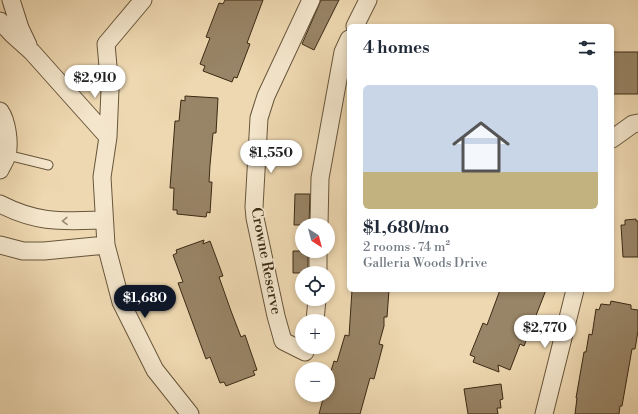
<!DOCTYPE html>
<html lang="en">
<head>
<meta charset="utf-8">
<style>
  :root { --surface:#fff; --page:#f2f2f3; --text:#1f2937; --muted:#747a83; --line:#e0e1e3; --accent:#111827 }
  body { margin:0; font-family:"Libre Bodoni",serif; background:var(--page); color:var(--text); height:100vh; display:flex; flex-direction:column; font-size:15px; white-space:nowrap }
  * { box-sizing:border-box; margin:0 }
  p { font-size:13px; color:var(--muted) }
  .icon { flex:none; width:22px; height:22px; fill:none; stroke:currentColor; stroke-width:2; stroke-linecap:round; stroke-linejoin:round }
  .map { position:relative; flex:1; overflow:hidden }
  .details { position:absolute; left:347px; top:24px; width:267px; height:268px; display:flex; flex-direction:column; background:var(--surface); border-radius:6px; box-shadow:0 2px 6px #0003 }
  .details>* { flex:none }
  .needle { width:26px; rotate:144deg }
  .tools { position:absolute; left:295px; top:218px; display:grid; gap:8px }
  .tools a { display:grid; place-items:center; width:40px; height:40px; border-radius:50%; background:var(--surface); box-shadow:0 2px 6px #0003; font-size:20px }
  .price { position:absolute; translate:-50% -34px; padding:0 9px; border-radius:14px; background:#fff; color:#222; font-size:13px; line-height:26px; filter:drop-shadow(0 1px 2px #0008) }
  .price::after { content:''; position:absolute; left:50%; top:24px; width:12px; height:9px; margin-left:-6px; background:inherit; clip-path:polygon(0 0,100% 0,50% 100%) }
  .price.selected { background:var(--accent); color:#fff }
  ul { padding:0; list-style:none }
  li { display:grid; align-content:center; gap:8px; height:212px; padding:0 16px }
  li+li { border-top:1px solid var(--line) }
  li span { display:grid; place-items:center; height:124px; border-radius:6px; color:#555 }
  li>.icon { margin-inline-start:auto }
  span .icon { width:72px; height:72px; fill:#fffc; stroke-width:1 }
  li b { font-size:17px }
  h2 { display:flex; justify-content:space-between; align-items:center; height:48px; padding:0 16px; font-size:17px }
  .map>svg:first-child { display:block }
  .building { fill:#988466; stroke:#3b2a14 }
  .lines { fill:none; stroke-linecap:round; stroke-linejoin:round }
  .service-casing { stroke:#68563b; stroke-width:11 }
  .minor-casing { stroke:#68563b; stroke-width:19 }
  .service { stroke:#f4e6cc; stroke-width:9 }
  .minor { stroke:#f4e6cc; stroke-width:17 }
  .oneway { stroke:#988870 }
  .labels { text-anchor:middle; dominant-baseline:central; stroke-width:3.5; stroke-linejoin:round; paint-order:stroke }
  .street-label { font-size:15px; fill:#3b2a14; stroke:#f4e6cc }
</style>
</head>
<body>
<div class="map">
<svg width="638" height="414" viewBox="0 0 638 414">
  <rect width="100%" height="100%" fill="#eed8b1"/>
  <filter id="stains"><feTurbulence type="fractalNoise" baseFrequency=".005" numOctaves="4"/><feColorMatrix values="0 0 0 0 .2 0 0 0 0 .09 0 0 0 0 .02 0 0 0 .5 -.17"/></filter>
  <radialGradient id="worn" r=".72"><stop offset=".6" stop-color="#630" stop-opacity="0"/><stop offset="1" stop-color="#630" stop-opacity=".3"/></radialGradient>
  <path class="building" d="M225,0H263L247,43L250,44L237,78L234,77L232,82L203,71L205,66L200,64L210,38L206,37L219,3L223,4Z
    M321,0H339L314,50L302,44Z
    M612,52H638V94H612Z
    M185,96L218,98L216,133H213L210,165L209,182H212L210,213L207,212L206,217L177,214V210H173L174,188H170L175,121H179L181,100L185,101Z
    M295,194H310L309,225H294Z
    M636,219V221H638V257H623L621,225H625V220Z
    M204,240L203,244L210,241L223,276L219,277L231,311L241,337L245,335L257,370L253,371L255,375L226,386L224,382L220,383L210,357L206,359L178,283L183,282L173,255L177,253L176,250Z
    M293,251H308V273H293Z
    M352,290H389L387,317H384V326L379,344L383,345L374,379L370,378L360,414H319L324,395H328V381L334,361L337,362L345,335L349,336Z
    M500,290H546L524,346L520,344L510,370L498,365L499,372L473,362L475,357L470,355L483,323L487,325Z
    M611,301L631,305V309L638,310V331L635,349H632L622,406H620L619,414H575L577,398H576L584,352H586L589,334L592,335L596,309L599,310L601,304L610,305Z
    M501,384L503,399L500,400L501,408H497L498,414H468L464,389Z"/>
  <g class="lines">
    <defs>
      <path id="service" d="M3,154L48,165"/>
      <path id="minor" d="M11,0L20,28L28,45
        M143,0L106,44L110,89L108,137L102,177L106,245L121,302L155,370L190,414
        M0,21L13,35L32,52L108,137
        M355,26L368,0
        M0,111C7,121 10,143 7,155C6,160 2,165 0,170
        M612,139L633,124L638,123
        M0,204C39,224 63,221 104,220
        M319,225L320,178L343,52L349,39
        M0,245L23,251H44L106,245
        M318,273V251
        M315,321L317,299
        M306,347L305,352L283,341L276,316L255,218L254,207L259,118L266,96L311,0
        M544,414L575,290"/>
    </defs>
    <use href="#service" class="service-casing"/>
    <use href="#minor" class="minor-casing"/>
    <use href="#service" class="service"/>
    <use href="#minor" class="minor"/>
  </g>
  <defs><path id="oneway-chevron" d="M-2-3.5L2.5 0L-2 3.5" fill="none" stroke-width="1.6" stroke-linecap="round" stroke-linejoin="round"/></defs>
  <use class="oneway" href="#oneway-chevron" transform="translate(65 221) rotate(179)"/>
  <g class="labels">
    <g class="street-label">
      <text transform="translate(266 261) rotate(79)">Crowne Reserve</text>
    </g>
  </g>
  <rect width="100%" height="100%" filter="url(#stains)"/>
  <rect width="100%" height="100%" fill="url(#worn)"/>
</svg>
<div class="tools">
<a><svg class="needle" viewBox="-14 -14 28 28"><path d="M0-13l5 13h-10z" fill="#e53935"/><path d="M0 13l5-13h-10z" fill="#747a83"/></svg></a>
<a><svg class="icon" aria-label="locate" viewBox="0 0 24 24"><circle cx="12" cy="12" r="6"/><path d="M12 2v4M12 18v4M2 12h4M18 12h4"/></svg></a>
<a>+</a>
<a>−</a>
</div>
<b class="price" style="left:95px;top:99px">$2,910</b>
<b class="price" style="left:271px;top:174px">$1,550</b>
<b class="price selected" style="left:145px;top:319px">$1,680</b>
<b class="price" style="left:545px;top:349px">$2,770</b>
<section class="details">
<h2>4 homes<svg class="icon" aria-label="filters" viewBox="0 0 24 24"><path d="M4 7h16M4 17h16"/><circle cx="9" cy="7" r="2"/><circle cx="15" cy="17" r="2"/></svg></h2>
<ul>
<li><span style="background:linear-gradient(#c9d6e8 70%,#c2b280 0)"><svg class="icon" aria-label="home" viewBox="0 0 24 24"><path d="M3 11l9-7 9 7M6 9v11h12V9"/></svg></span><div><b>$1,680/mo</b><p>2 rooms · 74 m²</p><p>Galleria Woods Drive</p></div></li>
</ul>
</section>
</div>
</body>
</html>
